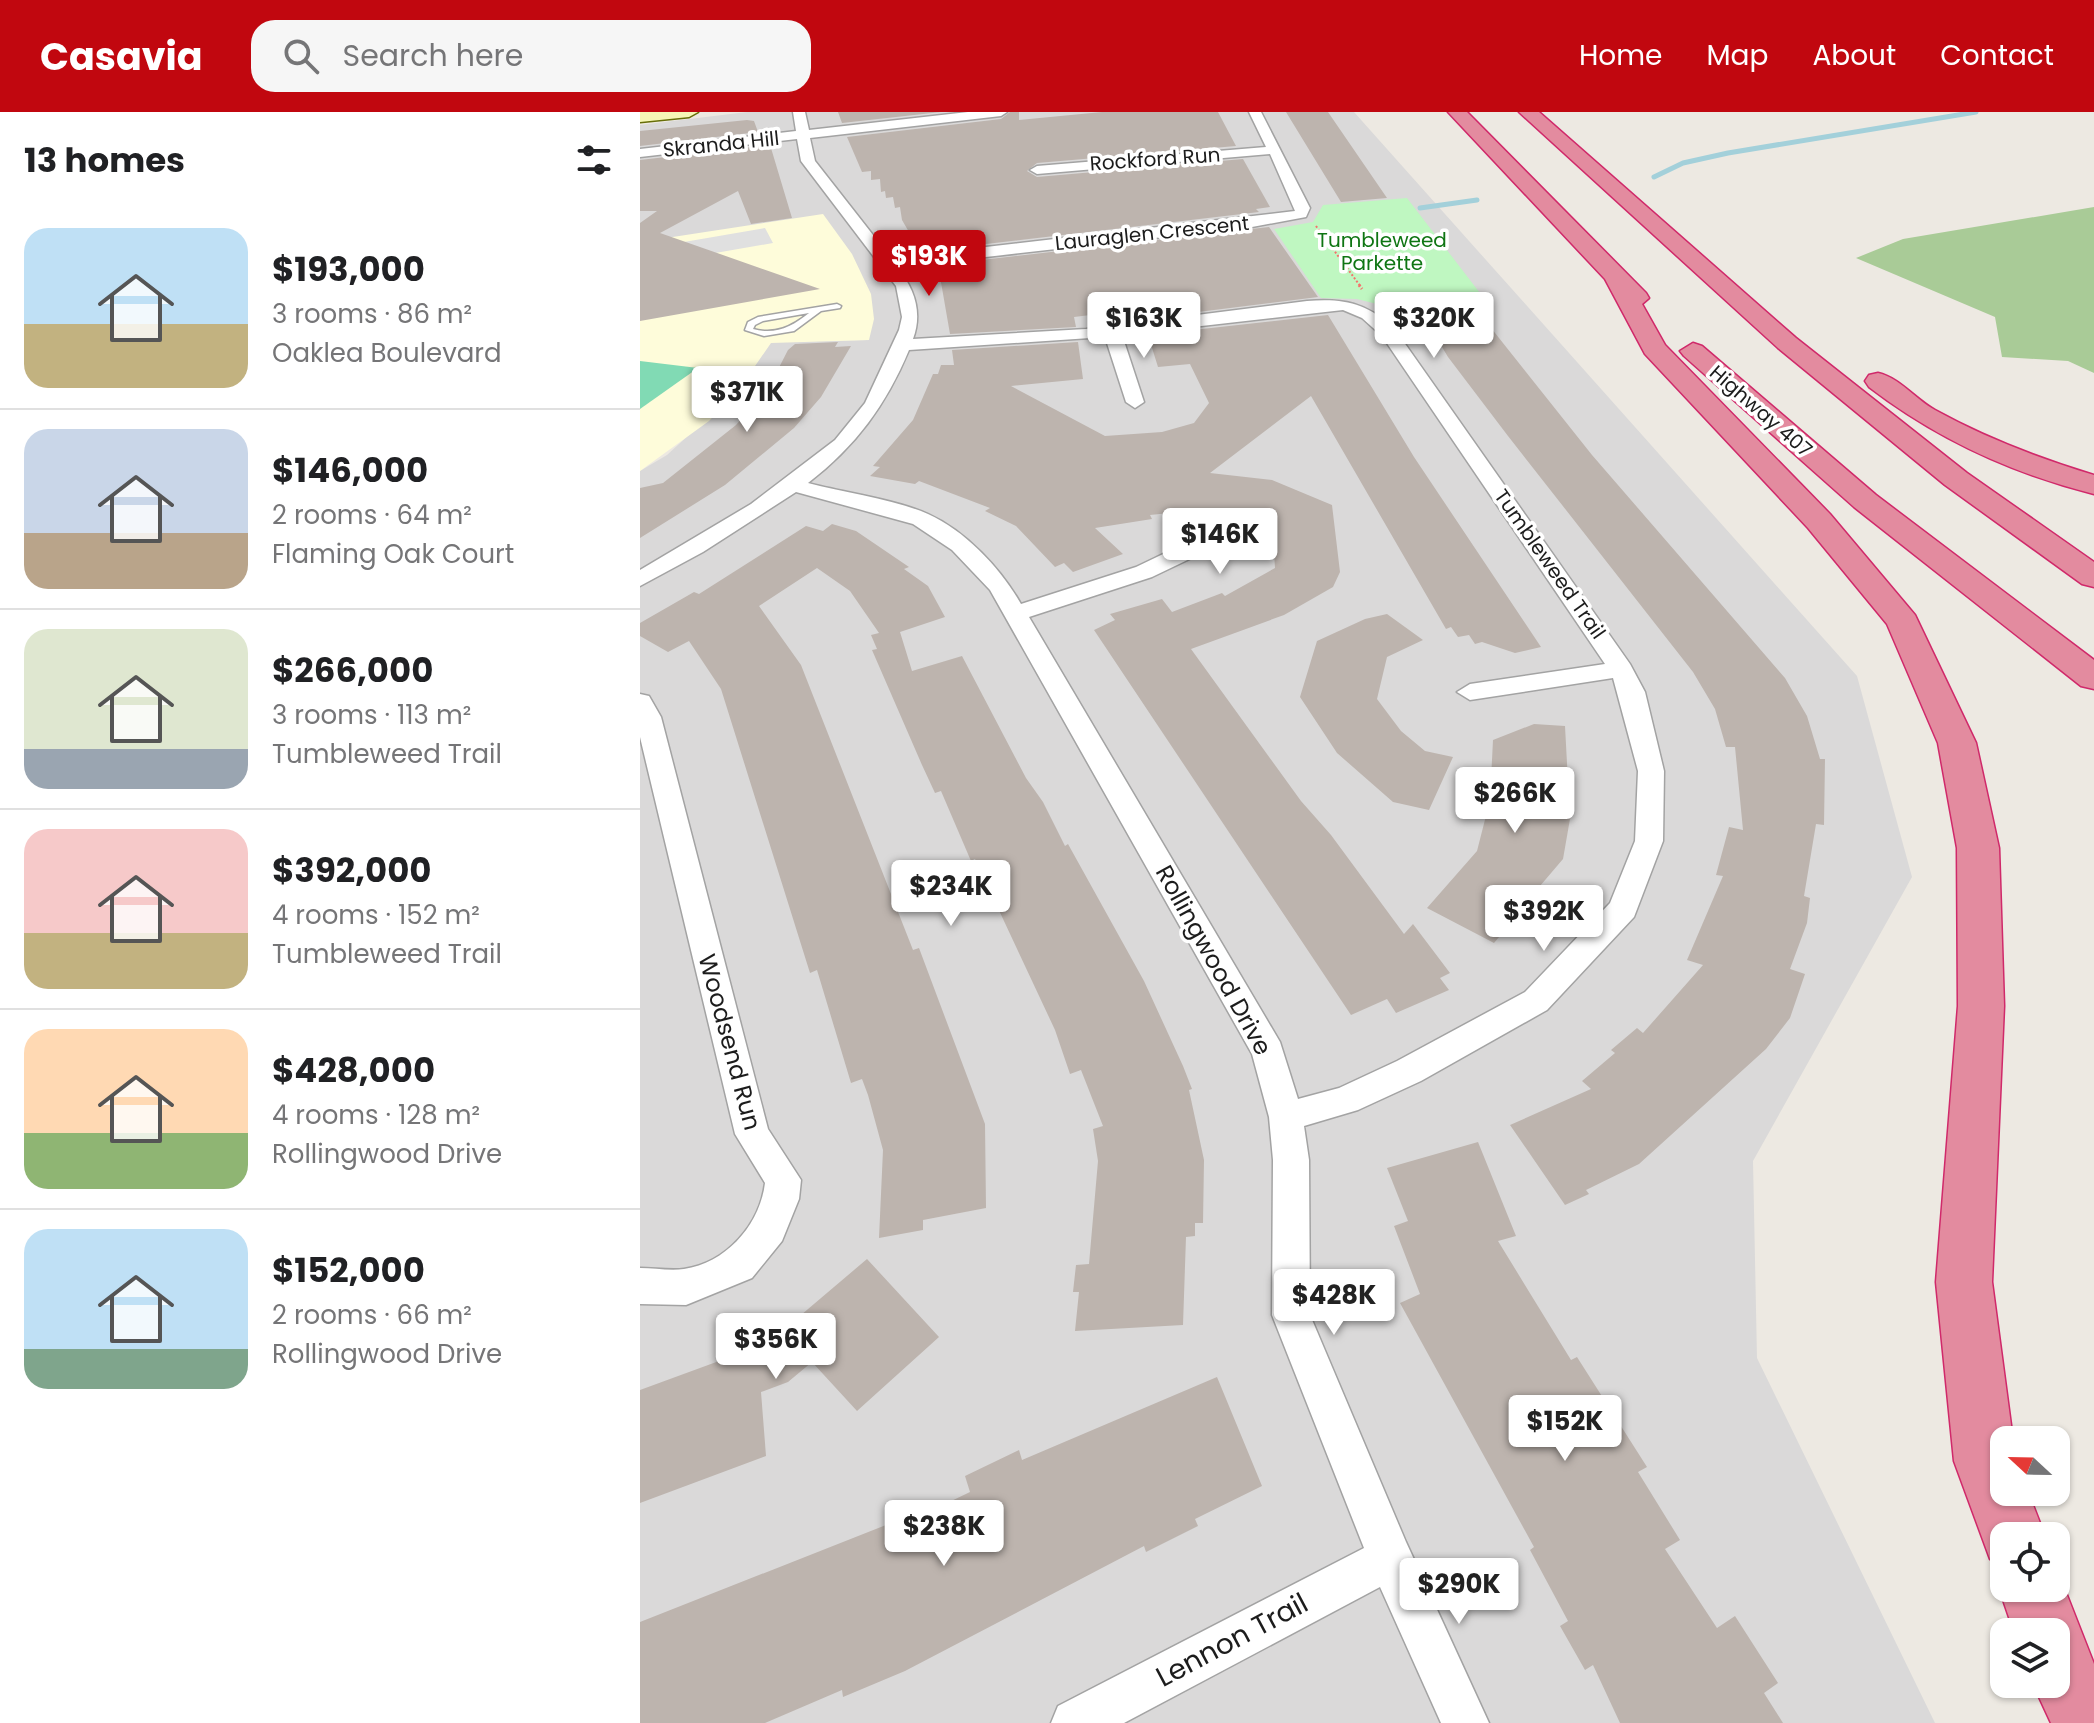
<!DOCTYPE html>
<html lang="en">
<head>
<meta charset="utf-8">
<style>
  :root { --surface:#fff; --page:#f6f6f6; --text:#202124; --muted:#757577; --line:#e0e0e0; --accent:#c1070f }
  body { margin:0; font-family:Poppins,sans-serif; background:var(--page); color:var(--text); height:100vh; display:flex; flex-direction:column; font-size:30px; white-space:nowrap }
  * { box-sizing:border-box; margin:0 }
  p { font-size:26px; color:var(--muted) }
  .icon { flex:none; width:44px; height:44px; fill:none; stroke:currentColor; stroke-width:2; stroke-linecap:round; stroke-linejoin:round }
  .map { position:relative; flex:1; overflow:hidden }
  .details { display:flex; flex-direction:column; background:var(--surface); width:640px }
  .details>* { flex:none }
  .needle { width:52px; rotate:292deg }
  .controls { position:absolute; left:1350px; top:1314px; display:grid; gap:16px }
  .controls a { display:grid; place-items:center; width:80px; height:80px; border-radius:16px; background:var(--surface); box-shadow:0 2px 6px #0004; font-size:40px }
  .price { position:absolute; translate:-50% -68px; padding:0 18px; border-radius:8px; background:#fff; color:#222; font-size:26px; line-height:52px; filter:drop-shadow(0 2px 4px #0008) }
  .price::after { content:''; position:absolute; left:50%; top:48px; width:24px; height:18px; margin-left:-12px; background:inherit; clip-path:polygon(0 0,100% 0,50% 100%) }
  .price.selected { background:var(--accent); color:#fff }
  ul { padding:0; list-style:none }
  li { display:flex; align-items:center; gap:24px; height:200px; padding:0 24px }
  li+li { border-top:2px solid var(--line) }
  li span { display:grid; place-items:center; flex:none; width:224px; height:160px; border-radius:24px; color:#555 }
  li>.icon { margin-inline-start:auto }
  span .icon { width:96px; height:96px; fill:#fffc; stroke-width:1 }
  li b { font-size:34px }
  h2 { display:flex; justify-content:space-between; align-items:center; height:96px; padding:0 24px; font-size:34px }
  header { display:flex; align-items:center; gap:48px; box-sizing:border-box; height:112px; padding:0 40px; background:var(--accent); color:#fff }
  header strong { font-size:38px }
  nav { display:flex; gap:44px; margin-inline-start:auto; font-size:28px }
  .search { width:560px; height:72px; background:var(--page); display:flex; align-items:center; gap:20px; box-sizing:border-box; padding:0 28px; border-radius:24px; color:var(--muted); font-size:30px }
  main { display:flex; flex:1; min-height:0 }
  .map>svg:first-child { display:block }
  .residential { fill:#dad9d9 }
  .education { fill:#fefcda }
  .forest { fill:#a9cb97 }
  .park { fill:#bff7c1 }
  .pitch { fill:#81dab4 }
  .parking { fill:#e0e0e0 }
  .lines { fill:none; stroke-linecap:round; stroke-linejoin:round }
  .stream { stroke:#a3d0da; stroke-width:5 }
  .building { fill:#bdb4ae }
  .lane-casing { stroke:#a3a3a3; stroke-width:3 }
  .street-casing { stroke:#a3a3a3; stroke-width:3 }
  .secondary-casing { stroke:#676e08; stroke-width:3 }
  .highway-casing { stroke:#d0296a; stroke-width:3 }
  .path-far1 { stroke:#f5736b; stroke-width:2; stroke-dasharray:2 2; stroke-linecap:butt }
  .path { stroke:#f5736b; stroke-width:3; stroke-dasharray:2 2; stroke-linecap:butt }
  .lane { fill:#fff; fill-rule:evenodd }
  .street { fill:#fff; fill-rule:evenodd }
  .secondary { fill:#f6f7b6; fill-rule:evenodd }
  .highway { fill:#e38b9f; fill-rule:evenodd }
  .labels { text-anchor:middle; dominant-baseline:central; stroke-width:7; stroke-linejoin:round; paint-order:stroke }
  .far-street-label { font-size:20px; fill:#1c1c1c; stroke:#fff }
  .far-park-label { font-size:20px; fill:#0f7513; stroke:#fff }
  .street-label { font-size:24px; fill:#1c1c1c; stroke:#fff }
  .near-street-label { font-size:28px; fill:#1c1c1c; stroke:#fff }
</style>
</head>
<body>
<header>
<strong>Casavia</strong>
<div class="search"><svg class="icon" aria-label="search" viewBox="0 0 24 24"><circle cx="10" cy="10" r="6"/><path d="M15 15l6 6"/></svg>Search here</div>
<nav><a>Home</a><a>Map</a><a>About</a><a>Contact</a></nav>
</header>
<main>
<section class="details">
<h2>13 homes<svg class="icon" aria-label="filters" viewBox="0 0 24 24"><path d="M4 7h16M4 17h16"/><circle cx="9" cy="7" r="2"/><circle cx="15" cy="17" r="2"/></svg></h2>
<ul>
<li><span style="background:linear-gradient(#bfe0f5 60%,#c2b280 0)"><svg class="icon" aria-label="home" viewBox="0 0 24 24"><path d="M3 11l9-7 9 7M6 9v11h12V9"/></svg></span><div><b>$193,000</b><p>3 rooms · 86 m²</p><p>Oaklea Boulevard</p></div></li>
<li><span style="background:linear-gradient(#c9d6e8 65%,#b9a48a 0)"><svg class="icon" aria-label="home" viewBox="0 0 24 24"><path d="M3 11l9-7 9 7M6 9v11h12V9"/></svg></span><div><b>$146,000</b><p>2 rooms · 64 m²</p><p>Flaming Oak Court</p></div></li>
<li><span style="background:linear-gradient(#dfe7d0 75%,#9aa5b1 0)"><svg class="icon" aria-label="home" viewBox="0 0 24 24"><path d="M3 11l9-7 9 7M6 9v11h12V9"/></svg></span><div><b>$266,000</b><p>3 rooms · 113 m²</p><p>Tumbleweed Trail</p></div></li>
<li><span style="background:linear-gradient(#f6c9c9 65%,#c2b280 0)"><svg class="icon" aria-label="home" viewBox="0 0 24 24"><path d="M3 11l9-7 9 7M6 9v11h12V9"/></svg></span><div><b>$392,000</b><p>4 rooms · 152 m²</p><p>Tumbleweed Trail</p></div></li>
<li><span style="background:linear-gradient(#ffd9b3 65%,#8fb573 0)"><svg class="icon" aria-label="home" viewBox="0 0 24 24"><path d="M3 11l9-7 9 7M6 9v11h12V9"/></svg></span><div><b>$428,000</b><p>4 rooms · 128 m²</p><p>Rollingwood Drive</p></div></li>
<li><span style="background:linear-gradient(#bfe0f5 75%,#7fa58c 0)"><svg class="icon" aria-label="home" viewBox="0 0 24 24"><path d="M3 11l9-7 9 7M6 9v11h12V9"/></svg></span><div><b>$152,000</b><p>2 rooms · 66 m²</p><p>Rollingwood Drive</p></div></li>
</ul>
</section>
<div class="map">
<svg width="1454" height="1611" viewBox="0 0 1454 1611">
  <rect width="100%" height="100%" fill="#ede9e2"/>
  <path class="residential" d="M107,0H714L1217,564L1272,765L1113,1049L1117,1246L1295,1611H0V359L27,343L99,277L131,230L229,228L0,130V13Z"/>
  <path class="education" d="M183,102L212,142L231,182L234,207L229,228L131,231L99,277L69,309L0,359V130Z"/>
  <path class="forest" d="M1454,95V261L1428,249L1362,245L1355,205L1216,146L1263,127Z"/>
  <path class="park" d="M767,86L843,185L745,194L717,187L681,186L634,117L673,110L683,93Z"/>
  <path class="pitch" d="M0,249L58,256L0,297Z"/>
  <path class="parking" d="M125,116L133,131L35,148L9,136Z"/>
  <g class="lines">
    <path class="stream" d="M1014,65L1043,51L1088,41L1336,0
      M780,96L837,88"/>
  </g>
  <path class="building" d="M198,0H301L202,11Z
    M370,0H379V8L462,0H578L596,34L397,51L387,59L397,65L603,47L630,95L616,97L619,100L295,138L294,130L281,132L273,127L262,108L260,95L255,96L253,85L246,86L245,79L241,80L240,67L231,68V59L222,60L207,25L361,7Z
    M646,0H688L747,86L701,90Z
    M107,8L114,9L118,20L0,34V19Z
    M121,34L131,36L152,106L111,112L98,79L20,121L180,177L0,209V111L17,99H0V48Z
    M629,115L678,185L502,207L499,197L434,205L436,215L310,222L298,153Z
    M832,192L952,343L1145,566L1167,604L1180,647H1185L1184,713L1176,712L1164,784L1170,786L1167,811L1150,857L1165,862L1150,906L1126,937L999,1052L946,1078L949,1082L925,1093L870,1013L951,977L942,969L975,941L971,938L997,916L1003,921L1063,853L1047,848L1083,764L1076,763L1089,715L1103,718L1095,635H1086L1075,597L1053,560L868,324L808,245L781,200Z
    M688,203L774,345L901,535L875,541L842,530L835,532L829,523L818,525L811,515L806,517L671,284L570,361L632,368L692,393L700,460L693,475L644,503L551,537L661,689L691,723L764,822L773,812L810,861L800,866L809,878L756,901L747,887L711,903L454,518L475,508L470,502L522,487L532,500L582,481L585,484L635,456L633,426L606,399L579,396L510,403L512,407L455,416L483,442L433,460L424,451L415,455L376,414L345,399L350,396L279,369L275,372L230,364L240,355L233,354L273,308L293,262H298L301,253H314L312,238L438,230L443,267L371,274L465,324L522,320L554,311L569,291L550,252L518,255L508,223Z
    M198,230L195,235L211,234L181,285L154,316L85,373L0,426V376L23,371L96,313L128,277L148,238L155,232Z
    M192,412L216,419L269,455L264,457L288,474L305,505L260,520L272,559L322,544L386,666L403,690L425,734L428,732L504,869L543,954L552,977L549,978L564,1048L563,1111H555V1124L546,1125L543,1213L435,1219L439,1180H433L436,1153L449,1152L458,1049L453,1017L463,1014L441,958L430,962L415,918L335,747L331,749L301,679L295,681L282,653L232,538L237,537L231,523L239,521L210,479L177,456L119,494L161,553L273,838L279,836L345,1012L346,1096L283,1108V1118L239,1126L243,1038L228,983L222,967L211,971L177,858L170,861L81,577L49,529L28,540L0,524V511L54,480L59,482L166,414L183,419Z
    M747,502L783,528L747,545L737,587L761,619L785,639L813,645L789,698L753,690L697,641L660,585L677,529L725,507Z
    M894,612L925,614L928,670H933L934,684L923,747L900,774L909,778L877,817L869,813L854,831L787,796L837,739L850,688L853,628Z
    M838,1030L876,1124L858,1129L931,1248L937,1245L1007,1355L998,1360L1040,1428L1025,1437L1077,1516L1095,1504L1138,1571L1124,1581L1143,1611H980L953,1553L945,1558L920,1514L928,1509L890,1438L894,1435L760,1191L780,1182L754,1114L768,1109L747,1056Z
    M227,1147L299,1225L217,1299L172,1250L148,1270L121,1280L126,1344L0,1391V1278L128,1231Z
    M577,1265L622,1374L555,1407L558,1414L506,1440L504,1434L265,1559L203,1585L202,1578L125,1611H0V1510L246,1413L247,1420L330,1380L325,1364L379,1338L382,1348Z"/>
  <g class="lines">
    <defs>
      <path id="lane" d="M197,192L201,194L200,196L181,199L154,219L124,224L105,218L108,210L118,205ZM169,201C152,215 135,223 113,217L115,213L123,209Z"/>
      <path id="street" d="M153,0H165L169,18L328,0H367L361,4L170,26L175,49L251,146L655,99L630,42L397,62L390,58L397,54L626,35L609,0H621L670,96L666,105L612,115L257,155C274,176 283,200 273,227L446,217L667,189C704,186 726,191 754,216L990,552L1005,580L1024,659L1023,729L994,805L907,898L781,969L718,998L664,1014L669,1048L670,1203L766,1430L849,1611H801L740,1475L484,1611H411L418,1594L724,1436L632,1203L633,1048L629,1005L612,942L350,478L312,438L273,412L156,380L63,440L0,474V458L111,392L195,328L225,291L259,218L262,205L256,174L161,49L157,27L0,45V37L156,19ZM703,198L722,206L742,224L965,552L830,572L817,580L830,588L973,566L998,659L995,729L970,791L885,880L757,949L699,976L658,987L640,930L389,505L512,465L560,442L563,437L560,432H544L496,455L381,492C361,457 326,419 288,402C254,387 205,381 168,371C216,334 246,293 269,238L465,225L486,290L495,296L504,290L482,223Z
        M0,582L9,584L21,605L128,1017L161,1068L159,1087L142,1129L112,1166L46,1193L0,1192V1156C14,1156 30,1159 44,1157C87,1151 120,1112 125,1071L95,1022L0,625Z"/>
      <path id="secondary" d="M0,0H58L49,5L0,10Z"/>
      <path id="highway" d="M808,0H827L1006,181L1009,186L1002,192L1025,233L1190,402L1275,503L1336,631L1359,736L1364,894L1352,1170L1373,1328H1364V1380H1388L1405,1424H1364V1452L1350,1447L1314,1349L1296,1170L1318,894L1317,736L1298,631L1247,512L1168,416L1005,242L965,167Z
        M879,0H899L1156,226L1327,361L1454,450V475L1442,472L1305,373L1138,236Z
        M1053,231L1062,234L1236,383L1454,548V577L1441,574L1214,395L1044,244L1040,239Z
        M1238,261C1260,266 1275,287 1295,298C1346,326 1398,346 1454,363V382C1371,361 1297,327 1229,275L1225,269L1229,263Z
        M1416,1455L1454,1552V1611H1411L1393,1572H1416V1520H1374L1359,1476L1364,1464V1476H1416Z"/>
    </defs>
    <use href="#lane" class="lane-casing"/>
    <use href="#street" class="street-casing"/>
    <use href="#secondary" class="secondary-casing"/>
    <use href="#highway" class="highway-casing"/>
    <path class="path-far1" d="M676,114L721,175"/>
    <path class="path" d="M719,173L722,177"/>
    <use href="#lane" class="lane"/>
    <use href="#street" class="street"/>
    <use href="#secondary" class="secondary"/>
    <use href="#highway" class="highway"/>
  </g>
  <g class="labels">
    <g class="far-street-label">
      <text transform="translate(81 32) rotate(-6)">Skranda Hill</text>
      <text transform="translate(515 47) rotate(-4)">Rockford Run</text>
      <text transform="translate(512 121) rotate(-6)">Lauraglen Crescent</text>
      <text transform="translate(1121 299) rotate(41)">Highway 407</text>
      <text transform="translate(910 452) rotate(55)">Tumbleweed Trail</text>
    </g>
    <g class="far-park-label">
      <text x="742" y="128">Tumbleweed<tspan x="742" dy="23">Parkette</tspan></text>
    </g>
    <g class="street-label">
      <text transform="translate(574 848) rotate(61)">Rollingwood Drive</text>
      <text transform="translate(90 930) rotate(75)">Woodsend Run</text>
    </g>
    <g class="near-street-label">
      <text transform="translate(592 1528) rotate(-28)">Lennon Trail</text>
    </g>
  </g>
</svg>
<div class="controls">
<a><svg class="needle" viewBox="-14 -14 28 28"><path d="M0-13l5 13h-10z" fill="#e53935"/><path d="M0 13l5-13h-10z" fill="#757577"/></svg></a>
<a><svg class="icon" aria-label="locate" viewBox="0 0 24 24"><circle cx="12" cy="12" r="6"/><path d="M12 2v4M12 18v4M2 12h4M18 12h4"/></svg></a>
<a><svg class="icon" aria-label="layers" viewBox="0 0 24 24"><path d="M12 4l9 5-9 5-9-5zM3 14l9 5 9-5"/></svg></a>
</div>
<b class="price selected" style="left:289px;top:186px">$193K</b>
<b class="price" style="left:504px;top:248px">$163K</b>
<b class="price" style="left:794px;top:248px">$320K</b>
<b class="price" style="left:107px;top:322px">$371K</b>
<b class="price" style="left:580px;top:464px">$146K</b>
<b class="price" style="left:875px;top:723px">$266K</b>
<b class="price" style="left:311px;top:816px">$234K</b>
<b class="price" style="left:904px;top:841px">$392K</b>
<b class="price" style="left:694px;top:1225px">$428K</b>
<b class="price" style="left:136px;top:1269px">$356K</b>
<b class="price" style="left:925px;top:1351px">$152K</b>
<b class="price" style="left:304px;top:1456px">$238K</b>
<b class="price" style="left:819px;top:1514px">$290K</b>
</div>
</main>
</body>
</html>
